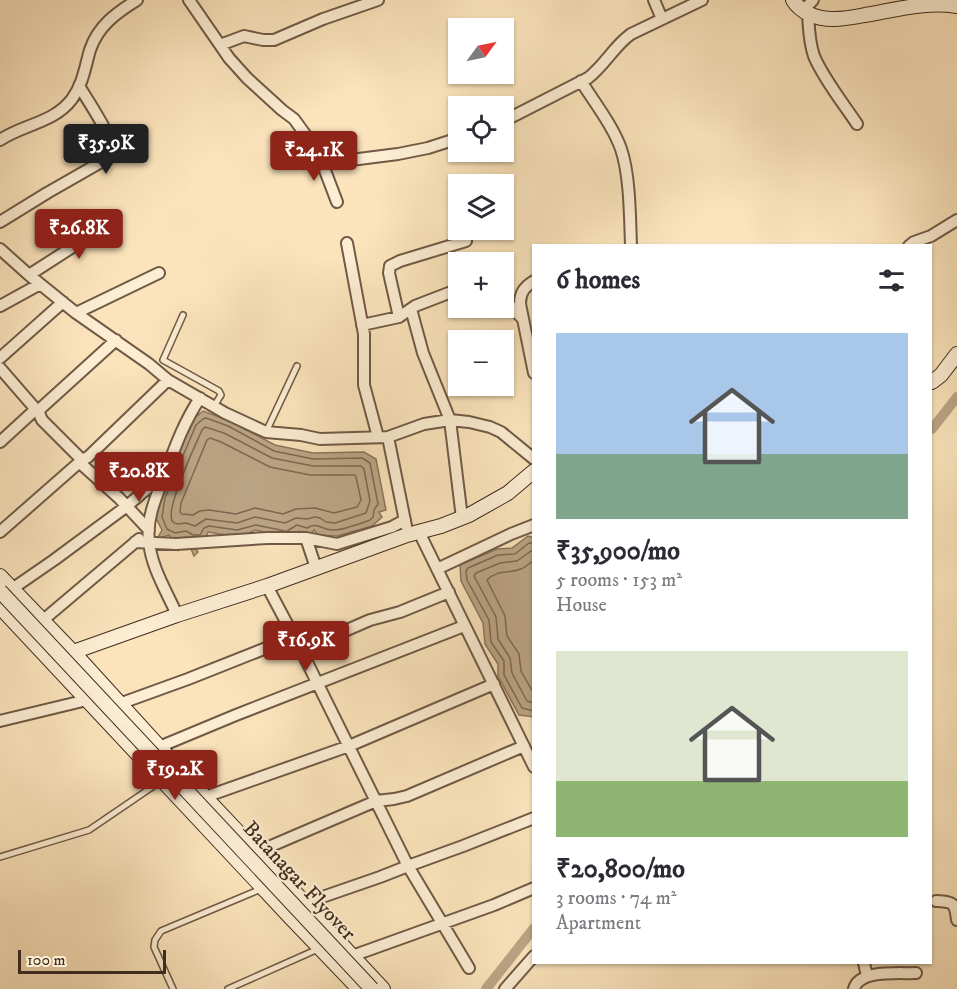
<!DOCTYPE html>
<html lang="en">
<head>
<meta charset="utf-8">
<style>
  :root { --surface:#fff; --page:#f2f2f3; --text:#2b2b33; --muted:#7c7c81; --accent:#8f2418 }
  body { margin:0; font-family:"IM FELL DW Pica",serif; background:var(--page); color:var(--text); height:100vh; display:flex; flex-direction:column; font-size:22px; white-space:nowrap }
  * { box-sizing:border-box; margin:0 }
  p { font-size:20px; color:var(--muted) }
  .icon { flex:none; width:33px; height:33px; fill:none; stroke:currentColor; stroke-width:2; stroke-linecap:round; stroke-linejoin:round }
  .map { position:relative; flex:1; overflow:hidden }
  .side { position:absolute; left:532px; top:244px; width:400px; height:720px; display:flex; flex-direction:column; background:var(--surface); border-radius:0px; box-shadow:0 2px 4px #0004 }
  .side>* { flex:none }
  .needle { width:39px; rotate:57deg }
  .tools { position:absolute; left:448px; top:18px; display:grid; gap:12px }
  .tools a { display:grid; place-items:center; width:66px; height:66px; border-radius:0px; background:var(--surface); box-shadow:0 2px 4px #0004; font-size:30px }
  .scale { position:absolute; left:18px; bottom:15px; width:148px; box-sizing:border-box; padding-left:6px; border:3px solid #412c1e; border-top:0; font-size:16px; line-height:21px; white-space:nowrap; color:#412c1e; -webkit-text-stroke:4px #fcedd3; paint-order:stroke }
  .price { position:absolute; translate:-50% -51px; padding:0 14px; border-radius:6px; background:var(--accent); color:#fff; font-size:20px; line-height:39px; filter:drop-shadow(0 2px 3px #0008) }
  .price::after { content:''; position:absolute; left:50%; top:36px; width:18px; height:14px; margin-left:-9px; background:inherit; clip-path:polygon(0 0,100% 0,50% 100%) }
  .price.selected { background:#222; color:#fff }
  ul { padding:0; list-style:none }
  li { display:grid; align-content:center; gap:12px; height:318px; padding:0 24px }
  li span { display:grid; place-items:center; height:186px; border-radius:0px; color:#555 }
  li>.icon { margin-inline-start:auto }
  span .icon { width:108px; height:108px; fill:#fffc; stroke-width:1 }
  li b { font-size:26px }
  h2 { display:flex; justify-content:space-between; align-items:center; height:72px; padding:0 24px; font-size:26px }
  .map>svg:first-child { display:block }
  .water { fill:#bca586; stroke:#8b755c; stroke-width:1.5 }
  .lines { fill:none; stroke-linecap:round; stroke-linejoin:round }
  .shore { stroke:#7e6852; stroke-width:1.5 }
  .canal { stroke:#bca586; stroke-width:10 }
  .lane-casing { stroke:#705a46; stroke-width:8 }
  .street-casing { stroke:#705a46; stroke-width:14 }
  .secondary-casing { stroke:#412c1e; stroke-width:16 }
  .lane { stroke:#fcedd3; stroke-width:5 }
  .street { stroke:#fcedd3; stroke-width:10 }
  .secondary { stroke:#fcedd3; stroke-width:14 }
  .secondary-bridge-casing { stroke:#412c1e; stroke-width:16; stroke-linecap:butt }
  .secondary-bridge { stroke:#fcedd3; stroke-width:14 }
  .labels { text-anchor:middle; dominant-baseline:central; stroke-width:4.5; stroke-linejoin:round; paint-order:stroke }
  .street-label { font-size:21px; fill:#412c1e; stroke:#fcedd3 }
</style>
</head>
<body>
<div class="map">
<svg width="957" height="989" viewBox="0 0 957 989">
  <rect width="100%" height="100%" fill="#fbe4bc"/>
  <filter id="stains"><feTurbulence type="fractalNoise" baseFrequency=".00333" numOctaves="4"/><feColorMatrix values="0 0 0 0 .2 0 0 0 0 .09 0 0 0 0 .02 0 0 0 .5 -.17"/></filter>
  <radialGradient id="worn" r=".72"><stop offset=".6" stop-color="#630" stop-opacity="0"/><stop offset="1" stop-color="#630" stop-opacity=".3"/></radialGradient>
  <path class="water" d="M203,411L227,420L231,417L233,423L275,445L313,453L364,452L376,459L386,510L379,512L382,517L372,526L337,536L318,535L314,530L308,538L299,531L288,538L256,530L238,537L208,532L205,541H191L198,552L194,556L186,537L180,538L178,550L169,535L157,539L162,530L156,518L159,497L191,421Z
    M528,536L534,538V717L519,715L498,676V664L485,644L483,623L461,581L460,565L497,549L512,548Z"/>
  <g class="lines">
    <path class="shore" d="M205,427L224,433L272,458L313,466H361L364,469L370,501L366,513L335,523L326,522L320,518L315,517L307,519L296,518L285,523L255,517L237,523L206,519L195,526C192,525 189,524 186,523C181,523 177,526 173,522C163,512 196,444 202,430Z
      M210,438L221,442L270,467L310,475H355L356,477L361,500L357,507L334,513L315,508L296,509L283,514L255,508L236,514L209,510L200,511L193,515L182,514L180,512L181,503L207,440Z
      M285,531L256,525L237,530L209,526L204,528L200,535H193L186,531L175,533L167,529L162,517L165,498L196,425L203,419L206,418L228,426L274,451L313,459L362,458L370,463L378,504L374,510L373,517L370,520C359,524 346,529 335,530C322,531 318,521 307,528L297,525L287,531
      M534,543H529L515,554L498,555L468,568L466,571L467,580L489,620L491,642L504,661V675L522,708L534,711
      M534,551H531L517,561L500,563L476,573L474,576L496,617L498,639L510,658L512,673L527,701L534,703
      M534,560C530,563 526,567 521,569C508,574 498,569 487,580L505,616L507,636L519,654L521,671L534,694"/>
    <path class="canal" d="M932,429L957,397
      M486,989L534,928"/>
    <defs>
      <path id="lane" d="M183,315L163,360L219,391L221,395L214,406
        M266,432L297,366
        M0,857L89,830L161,781
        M173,989L154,947L155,940L161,931L261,889
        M228,989L318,949"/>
      <path id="street" d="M189,0L229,58L247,78L282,110L294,119L318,152L330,160L343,161L398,154L428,148L459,138
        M654,0L662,19
        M803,11L813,0
        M808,14C809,28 809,42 814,56C823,78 843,103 857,124
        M220,45L244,36L263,40H274L323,19L378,0
        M581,81C594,102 613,126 621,149C630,175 630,218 631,246
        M504,121L588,78C605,65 614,46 631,34L702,0
        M0,140C24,124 54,123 72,99C83,84 85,67 90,50C98,26 116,13 137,0
        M318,152L337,202
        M0,222L47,193L110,157C112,153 113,153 113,148C111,135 87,99 79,86
        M347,243L364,334V385L378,437
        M909,246L914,242L931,236L957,220
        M0,249L29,275L76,313L149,364L168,380L225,413L266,432L301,435L320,439L388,437
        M29,275L113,221
        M534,281C524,287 520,293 520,304L534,373
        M504,299L522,318
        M0,306L40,284
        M411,309L423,353L450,420L462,518
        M76,313L159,273
        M399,317L389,273L390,266L400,261L466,241
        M362,325L399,317L415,306L459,289
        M116,340L40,409L39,413L42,420L82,460L88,457L168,380
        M0,358L63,302
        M0,368L39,413
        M0,442L36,409
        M79,462L119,498L149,530
        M406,526L388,437L424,424L450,420L469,422L490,427L501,432L534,459
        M0,532L82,460
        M419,532L534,767
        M306,538L316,568
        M135,542L176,544L267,538H306L337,544L392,527L405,520
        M437,569L511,534L534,525
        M267,586L301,650L408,866L469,968
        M12,589L54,560L127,506L165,473
        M177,615C167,592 151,567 149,541C146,518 157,495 165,474C175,447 184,422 200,398
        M42,621L139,539
        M301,650L370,620L400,612L449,592
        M119,704L188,679L294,637
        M0,721L87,700L91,695
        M159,747L236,715L464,626
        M205,797L349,746L494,684
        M257,852L376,801L394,799L407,796L524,746
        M936,901C953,902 955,902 957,920
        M305,903L380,877L408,866L463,846L534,818
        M352,956L494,905L534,888
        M864,963L867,976
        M505,989L534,956
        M854,989C859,969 899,974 916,973"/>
      <path id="secondary" d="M793,0C801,13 817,19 833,19C843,19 855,17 865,15C895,10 926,1 957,6
        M932,382L941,375L957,354
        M0,576L73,652L205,797L305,903L328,930L383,989
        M0,607L290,917L359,989
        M68,657L73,652L104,641L177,615L267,586L407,535L441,526L469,515L508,493L534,471"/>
    </defs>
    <use href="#lane" class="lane-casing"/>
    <use href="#street" class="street-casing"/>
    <use href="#secondary" class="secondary-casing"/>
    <use href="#lane" class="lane"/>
    <use href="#street" class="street"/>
    <use href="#secondary" class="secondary"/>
    <defs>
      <path id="secondary-bridge" d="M0,591L372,989"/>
    </defs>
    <use href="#secondary-bridge" class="secondary-bridge-casing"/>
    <use href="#secondary-bridge" class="secondary-bridge"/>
  </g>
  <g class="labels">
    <g class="street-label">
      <text transform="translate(299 881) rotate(47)">Batanagar Flyover</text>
    </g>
  </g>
  <rect width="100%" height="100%" filter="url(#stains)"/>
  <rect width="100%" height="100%" fill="url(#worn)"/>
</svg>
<div class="tools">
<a><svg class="needle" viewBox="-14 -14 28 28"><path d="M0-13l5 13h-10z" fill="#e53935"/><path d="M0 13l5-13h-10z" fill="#7c7c81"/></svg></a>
<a><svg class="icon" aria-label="locate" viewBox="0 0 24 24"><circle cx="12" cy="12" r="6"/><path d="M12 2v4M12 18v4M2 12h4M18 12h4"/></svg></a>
<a><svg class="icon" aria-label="layers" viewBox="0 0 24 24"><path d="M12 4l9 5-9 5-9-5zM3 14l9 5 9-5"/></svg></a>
<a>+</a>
<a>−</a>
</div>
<div class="scale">100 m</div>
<b class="price selected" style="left:106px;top:175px">₹35.9K</b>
<b class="price" style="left:314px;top:182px">₹24.1K</b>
<b class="price" style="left:79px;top:260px">₹26.8K</b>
<b class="price" style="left:139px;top:503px">₹20.8K</b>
<b class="price" style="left:306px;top:672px">₹16.9K</b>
<b class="price" style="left:175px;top:801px">₹19.2K</b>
<section class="side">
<h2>6 homes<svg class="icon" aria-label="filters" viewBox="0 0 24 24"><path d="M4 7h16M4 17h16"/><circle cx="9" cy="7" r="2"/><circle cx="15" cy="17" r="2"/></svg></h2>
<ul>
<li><span style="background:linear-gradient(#a9c7e8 65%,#7fa58c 0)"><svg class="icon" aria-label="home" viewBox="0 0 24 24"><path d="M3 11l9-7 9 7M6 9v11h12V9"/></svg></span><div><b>₹35,900/mo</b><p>5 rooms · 153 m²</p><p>House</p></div></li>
<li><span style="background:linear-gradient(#dfe7d0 70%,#8fb573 0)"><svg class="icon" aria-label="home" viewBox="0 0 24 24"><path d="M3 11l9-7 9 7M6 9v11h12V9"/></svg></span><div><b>₹20,800/mo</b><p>3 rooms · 74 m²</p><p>Apartment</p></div></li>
</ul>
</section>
</div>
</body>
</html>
